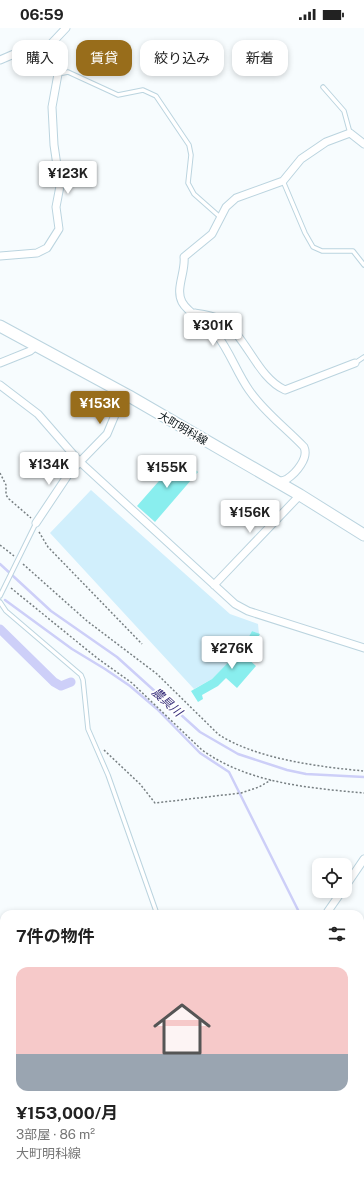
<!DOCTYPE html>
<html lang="ja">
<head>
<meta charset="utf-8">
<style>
  :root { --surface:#fff; --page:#f2f2f2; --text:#222; --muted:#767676; --line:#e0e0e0; --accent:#986d1b }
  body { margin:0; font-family:"Public Sans","Noto Sans JP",sans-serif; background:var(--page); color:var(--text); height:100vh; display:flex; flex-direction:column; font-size:15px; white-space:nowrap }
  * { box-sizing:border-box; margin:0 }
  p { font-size:13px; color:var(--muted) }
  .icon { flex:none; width:22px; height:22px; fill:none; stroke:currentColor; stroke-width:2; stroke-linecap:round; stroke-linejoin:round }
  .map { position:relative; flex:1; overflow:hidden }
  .details { position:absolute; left:0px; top:882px; width:364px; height:268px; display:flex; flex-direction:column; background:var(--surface); border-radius:12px 12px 0 0; box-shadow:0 2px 6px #0003 }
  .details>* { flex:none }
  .guide { position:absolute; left:12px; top:12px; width:340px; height:36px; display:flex; gap:8px }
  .tools { position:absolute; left:312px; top:830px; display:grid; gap:8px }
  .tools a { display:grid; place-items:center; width:40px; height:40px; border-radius:8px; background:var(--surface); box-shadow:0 2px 6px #0003; font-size:20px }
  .price { position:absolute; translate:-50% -34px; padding:0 9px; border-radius:4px; background:#fff; color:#222; font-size:13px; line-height:26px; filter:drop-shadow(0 1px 2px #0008) }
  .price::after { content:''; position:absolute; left:50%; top:24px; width:12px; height:9px; margin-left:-6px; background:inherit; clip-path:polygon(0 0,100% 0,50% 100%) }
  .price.current { background:var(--accent); color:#fff }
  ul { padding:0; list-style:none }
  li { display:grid; align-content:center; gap:8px; height:212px; padding:0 16px }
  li+li { border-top:1px solid var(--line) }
  li span { display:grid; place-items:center; height:124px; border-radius:12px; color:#555 }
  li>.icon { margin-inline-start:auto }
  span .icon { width:72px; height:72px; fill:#fffc; stroke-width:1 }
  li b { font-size:17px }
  h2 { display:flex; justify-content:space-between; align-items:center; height:48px; padding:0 16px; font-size:17px }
  .chip { padding:0 14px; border-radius:12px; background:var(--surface); box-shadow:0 2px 6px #0003; font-size:14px; line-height:36px }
  .chip.current { background:var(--accent); color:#fff }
  .status { display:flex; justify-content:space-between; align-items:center; height:28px; padding:0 20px; background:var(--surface); direction:ltr }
  .status svg { height:11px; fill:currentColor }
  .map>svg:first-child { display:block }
  .green { fill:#d1effc }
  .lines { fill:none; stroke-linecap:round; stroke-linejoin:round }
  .stream { stroke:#cdcff8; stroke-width:2.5 }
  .canal { stroke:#cdcff8; stroke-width:9 }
  .building { fill:#89eeee }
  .lane-casing { stroke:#bbd4df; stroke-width:5.5 }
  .street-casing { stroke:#bbd4df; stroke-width:9 }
  .secondary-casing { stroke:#bbd4df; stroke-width:12 }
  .primary-casing { stroke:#bbd4df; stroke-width:13 }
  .path { stroke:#777f82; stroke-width:1.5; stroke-dasharray:2 2; stroke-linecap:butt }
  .lane { stroke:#fff; stroke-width:3.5 }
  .street { stroke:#fff; stroke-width:7 }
  .secondary { stroke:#fff; stroke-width:10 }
  .primary { stroke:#fff; stroke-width:11 }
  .labels { text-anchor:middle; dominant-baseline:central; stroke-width:3.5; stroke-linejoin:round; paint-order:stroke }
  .street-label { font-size:11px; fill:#0e181c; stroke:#fff }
  .water-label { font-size:12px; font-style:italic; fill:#372e7a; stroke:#fff }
</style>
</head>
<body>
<div class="status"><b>06:59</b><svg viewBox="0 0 49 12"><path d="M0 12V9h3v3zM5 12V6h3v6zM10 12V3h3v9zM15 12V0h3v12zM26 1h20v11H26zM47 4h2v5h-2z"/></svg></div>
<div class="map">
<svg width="364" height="1150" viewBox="0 0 364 1150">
  <rect width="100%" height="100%" fill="#f7fcfe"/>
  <path class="green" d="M91,462L230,586L258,596L259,606L252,603L243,619L212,651L194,661L50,505Z
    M177,1146H282L279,1150H183Z"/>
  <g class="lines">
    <path class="stream" d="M0,536L51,583L117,629L200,704L238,726L287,742L306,746L364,749
      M5,572L72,621L105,641L130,658L157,681L200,725L229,744L300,886
      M360,947L364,951"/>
    <path class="canal" d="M0,601L54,654L61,658L71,654"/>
  </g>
  <path class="building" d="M180,429L198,444L155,494L137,478Z
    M252,603L260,606L251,623L246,629L256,638L237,660L226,650L218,658L202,667L203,671L198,674L191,663L212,651L243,619Z
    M114,1146H118L124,1150H111Z"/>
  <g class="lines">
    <defs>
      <path id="lane" d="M58,46L68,44L118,67L143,62L156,68L189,117L191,127L188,155L194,166L220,189
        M323,59L344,83L350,105
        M283,153L305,205L313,219L322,223H353L364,237
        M355,335L364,329
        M0,568L36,495
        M0,574L6,583L81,647L83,652L88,701L108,747L157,886
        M138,1146L144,1150
        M172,1146L178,1150
        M3,1150L6,1146
        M29,1150L32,1146
        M103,1150L105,1146"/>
      <path id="street" d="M0,32L28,20L42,21L49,18L66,0
        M0,228L37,225L47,220L59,201L56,179L60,158L54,117L52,79L58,46L42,21
        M195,285C203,286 212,287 219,291C246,305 256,349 285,362L355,335
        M0,335L30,323L36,318
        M0,357L38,386L79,433L235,576L248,583L364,620
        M277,454C280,453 284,453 287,451C296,445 309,430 304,419C286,400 264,384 249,362C237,345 230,324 217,307C208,294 189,287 182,274C175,261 186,243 184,229L212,206L226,179L236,170L283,153L301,131L326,114L350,105L364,116
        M36,495L70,444L107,406L115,387L129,368
        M214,557L300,467
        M345,859L364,831
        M326,886L342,863
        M360,955L364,959"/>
      <path id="secondary" d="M360,1077L364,1073
        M290,1150L293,1146"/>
      <path id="primary" d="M0,298L129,368L300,467L364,507"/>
    </defs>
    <use href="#lane" class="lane-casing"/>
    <use href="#street" class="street-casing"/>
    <use href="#secondary" class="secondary-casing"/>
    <use href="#primary" class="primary-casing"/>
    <path class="path" d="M0,445L6,457V467L9,471L31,490
      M39,504L48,519L142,616
      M0,517L14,528
      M23,536L87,593L157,646L218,706C255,731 321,739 364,743
      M11,560L97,630L132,655L202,722C248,755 308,760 364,765
      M104,722L140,756L155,775L241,765L259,759L271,752
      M347,1146L351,1150"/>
    <use href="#lane" class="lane"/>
    <use href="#street" class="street"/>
    <use href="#secondary" class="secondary"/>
    <use href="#primary" class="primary"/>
  </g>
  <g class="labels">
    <g class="street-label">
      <text transform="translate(183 400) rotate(30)">大町明科線</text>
    </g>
    <g class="water-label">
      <text transform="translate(167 674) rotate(42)">農具川</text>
    </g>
  </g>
</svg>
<div class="tools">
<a><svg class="icon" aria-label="locate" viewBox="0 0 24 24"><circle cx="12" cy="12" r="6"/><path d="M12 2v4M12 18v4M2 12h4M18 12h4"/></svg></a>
</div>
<b class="price" style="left:68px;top:167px">¥123K</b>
<b class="price" style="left:213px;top:319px">¥301K</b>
<b class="price current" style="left:100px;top:397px">¥153K</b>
<b class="price" style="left:49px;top:458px">¥134K</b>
<b class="price" style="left:167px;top:461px">¥155K</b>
<b class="price" style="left:250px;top:506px">¥156K</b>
<b class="price" style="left:232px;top:642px">¥276K</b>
<div class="guide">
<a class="chip">購入</a>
<a class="chip current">賃貸</a>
<a class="chip">絞り込み</a>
<a class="chip">新着</a>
</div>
<section class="details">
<h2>7件の物件<svg class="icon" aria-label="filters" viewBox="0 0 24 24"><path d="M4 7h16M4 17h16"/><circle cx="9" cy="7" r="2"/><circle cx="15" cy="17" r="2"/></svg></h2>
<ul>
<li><span style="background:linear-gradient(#f6c9c9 70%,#9aa5b1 0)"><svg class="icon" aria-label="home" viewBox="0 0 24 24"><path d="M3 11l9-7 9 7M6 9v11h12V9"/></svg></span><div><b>¥153,000/月</b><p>3部屋 · 86 m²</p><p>大町明科線</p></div></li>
</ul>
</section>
</div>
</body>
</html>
